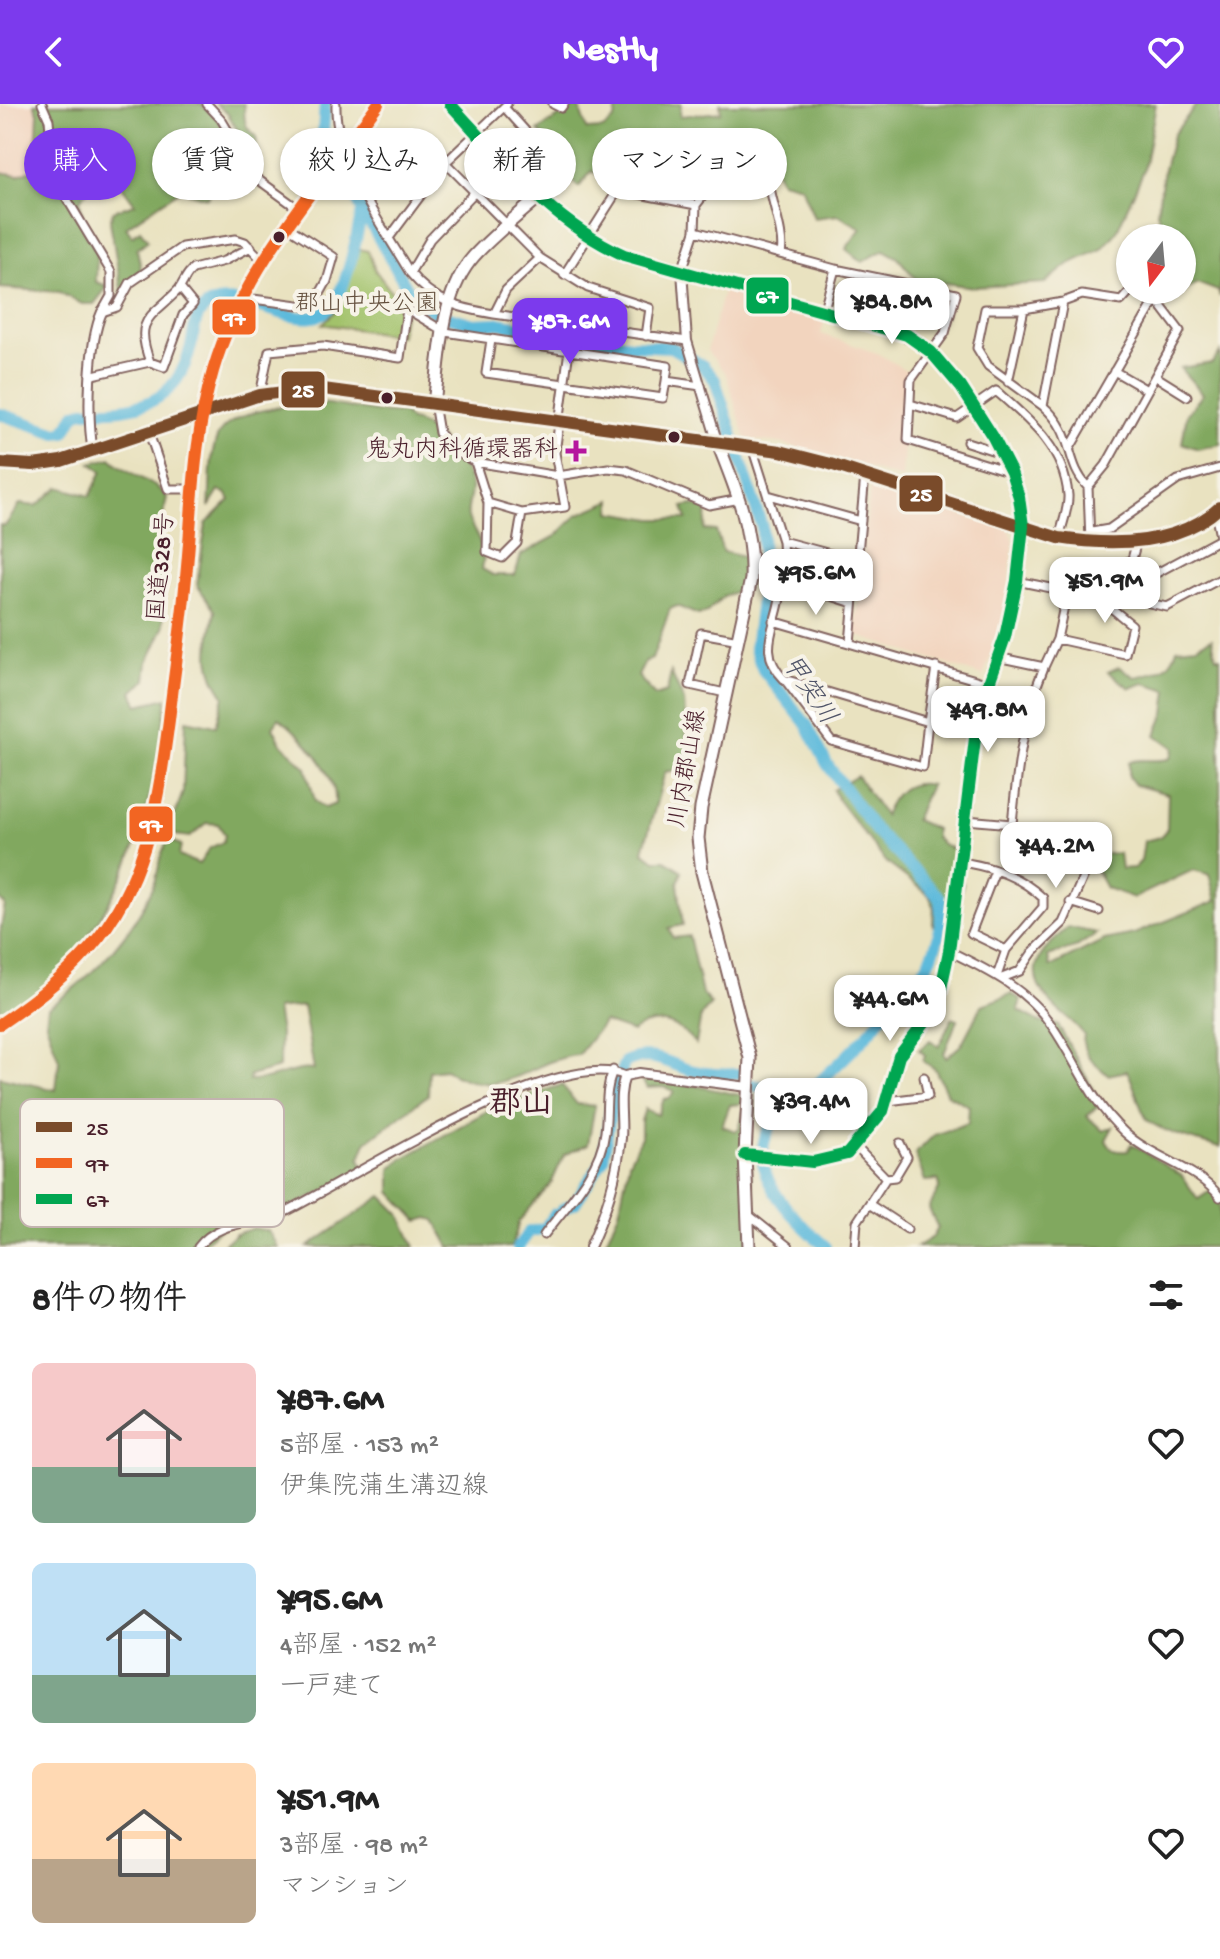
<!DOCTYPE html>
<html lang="ja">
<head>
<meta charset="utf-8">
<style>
  :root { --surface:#fff; --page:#f6f6f6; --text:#222; --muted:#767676; --accent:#7c3aed }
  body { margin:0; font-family:"Gochi Hand","Klee One",sans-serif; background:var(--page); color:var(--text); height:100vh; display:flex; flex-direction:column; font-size:30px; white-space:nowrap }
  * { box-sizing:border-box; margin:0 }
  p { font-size:26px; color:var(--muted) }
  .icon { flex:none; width:44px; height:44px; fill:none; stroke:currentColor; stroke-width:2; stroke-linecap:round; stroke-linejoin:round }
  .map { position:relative; height:1143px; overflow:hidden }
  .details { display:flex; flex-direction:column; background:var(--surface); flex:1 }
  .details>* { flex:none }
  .banner { position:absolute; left:24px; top:24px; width:800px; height:72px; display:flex; gap:16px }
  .needle { width:52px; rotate:196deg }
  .fabs { position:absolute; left:1116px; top:120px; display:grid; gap:16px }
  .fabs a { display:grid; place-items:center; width:80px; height:80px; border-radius:50%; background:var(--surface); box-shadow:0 2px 6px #0004; font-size:40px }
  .price { position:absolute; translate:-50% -68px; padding:0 18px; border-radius:16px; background:#fff; color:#222; font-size:26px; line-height:52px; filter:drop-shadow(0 2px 4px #0008) }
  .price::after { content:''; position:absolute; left:50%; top:48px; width:24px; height:18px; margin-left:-12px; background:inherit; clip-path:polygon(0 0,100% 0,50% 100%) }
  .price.selected { background:var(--accent); color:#fff }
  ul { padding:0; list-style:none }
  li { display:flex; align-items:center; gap:24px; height:200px; padding:0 32px }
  li span { display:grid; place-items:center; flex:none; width:224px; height:160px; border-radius:12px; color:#555 }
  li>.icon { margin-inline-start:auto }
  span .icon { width:96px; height:96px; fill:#fffc; stroke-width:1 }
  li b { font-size:34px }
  h2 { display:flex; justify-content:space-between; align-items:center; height:96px; padding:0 32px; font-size:34px }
  .chip { padding:0 28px; border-radius:36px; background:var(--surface); box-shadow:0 2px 6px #0004; font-size:28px; line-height:72px }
  .chip.selected { background:var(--accent); color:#fff }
  header { display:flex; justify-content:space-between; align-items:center; height:104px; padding:0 32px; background:var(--accent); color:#fff; font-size:36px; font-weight:700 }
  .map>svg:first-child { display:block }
  .built { fill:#f2d4be }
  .green { fill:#a2c26b; stroke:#76704b; stroke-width:2 }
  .forest { fill:#81a85f; stroke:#666445; stroke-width:2; fill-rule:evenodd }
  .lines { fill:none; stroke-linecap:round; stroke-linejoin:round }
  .river { stroke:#5dbadb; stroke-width:12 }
  .minor-casing { stroke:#82635f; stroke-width:11 }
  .tertiary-casing { stroke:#82635f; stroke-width:12 }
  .primary-casing { stroke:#82635f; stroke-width:15 }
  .trunk-casing { stroke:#82635f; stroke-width:15 }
  .minor { stroke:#fff; stroke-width:7 }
  .tertiary { stroke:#fff; stroke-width:8 }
  .primary { stroke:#fff; stroke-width:11 }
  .trunk { stroke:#fff; stroke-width:11 }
  .bus-1-casing { stroke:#f7f3e8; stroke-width:18 }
  .bus-2-casing { stroke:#f7f3e8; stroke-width:18 }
  .bus-3-casing { stroke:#f7f3e8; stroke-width:18 }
  .bus-1 { stroke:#7a4b2a; stroke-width:12 }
  .bus-2 { stroke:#f26522; stroke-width:12 }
  .bus-3 { stroke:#00a651; stroke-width:12 }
  .bus-dot { fill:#4a1f2b; stroke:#f7f3e8; stroke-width:3 }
  .poi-dot { fill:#b5179e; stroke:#f7f3e8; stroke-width:3 }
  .labels { text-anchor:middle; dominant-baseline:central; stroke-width:8; stroke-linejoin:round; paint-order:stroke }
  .park-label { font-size:24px; fill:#64503e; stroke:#f7f3e8 }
  .poi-label { font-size:24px; fill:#4a1f2b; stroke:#f7f3e8; text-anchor:end }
  .street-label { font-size:24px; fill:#4a1f2b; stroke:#f7f3e8 }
  .water-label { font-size:26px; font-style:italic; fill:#515569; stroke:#f7f3e8 }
  .district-label { font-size:32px; font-weight:bold; fill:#4a1f2b; stroke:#f7f3e8 }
  .key { fill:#f7f3e8; stroke:#c3b3af; stroke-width:2 }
  .key-label { font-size:22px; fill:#4a1f2b }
  .line-badge { stroke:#f7f3e8; stroke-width:3 }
  .badge-label { font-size:22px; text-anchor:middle; font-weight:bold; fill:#fff }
</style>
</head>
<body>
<header><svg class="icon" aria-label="back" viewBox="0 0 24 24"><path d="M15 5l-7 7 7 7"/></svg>Nestly<svg class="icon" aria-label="heart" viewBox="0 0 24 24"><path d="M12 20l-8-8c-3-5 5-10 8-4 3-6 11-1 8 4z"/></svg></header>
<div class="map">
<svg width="1220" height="1143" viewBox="0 0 1220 1143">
  <rect width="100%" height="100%" fill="#f7f3e8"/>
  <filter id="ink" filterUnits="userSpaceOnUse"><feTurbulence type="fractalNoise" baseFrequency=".0125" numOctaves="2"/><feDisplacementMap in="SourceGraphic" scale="16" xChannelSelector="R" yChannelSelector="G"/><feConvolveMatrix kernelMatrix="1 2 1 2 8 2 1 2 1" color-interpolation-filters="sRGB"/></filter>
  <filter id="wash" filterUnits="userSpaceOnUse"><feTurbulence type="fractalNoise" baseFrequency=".006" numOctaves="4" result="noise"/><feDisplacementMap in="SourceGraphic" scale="32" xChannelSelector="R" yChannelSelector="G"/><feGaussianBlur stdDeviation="1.8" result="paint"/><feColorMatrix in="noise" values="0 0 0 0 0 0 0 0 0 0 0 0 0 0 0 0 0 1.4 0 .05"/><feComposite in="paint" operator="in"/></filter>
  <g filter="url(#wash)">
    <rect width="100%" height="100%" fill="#e9e2c0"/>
    <path class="built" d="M0,0H34L38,8L35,65L18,71L0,68Z
      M724,184L826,212L821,230L877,249L912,270L908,275L902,374L780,339L746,335L725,268L707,247Z
      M870,383L1008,425L1014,436L1005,514L983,572L855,531Z"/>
    <path class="green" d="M359,145L368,147L375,166L405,206L400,232L322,220L339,204Z"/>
    <path class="forest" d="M34,0H201L217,14L242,55L230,62L207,94L180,86L126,123L132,132L140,126L148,136L137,145L141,165L122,191L110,117L113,107L135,100L115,73L88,86L80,96L84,127L97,148L96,178L108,182L94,200H82L59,188L0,184V68L18,71L35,65L38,9Z
      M216,0H244C245,14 242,22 256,32L258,50L252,53L228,10Z
      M578,0L587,26L603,25L615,15L617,0H681L680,12L721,8L720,0H1156L1144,66L1116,129L1102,145L1069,160L1045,179L974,183L916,175L898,154L884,146L862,158L846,145L861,124L838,111L814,114L801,82L781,77L772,60L755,51L735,64L727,75L685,82L671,61L651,64L641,78L618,82L592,67L579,83L556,60L554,43L538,27Z
      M1197,0H1220V193L1218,187L1197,179L1177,192L1168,186H1182V134H1165L1157,108L1164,65L1173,31Z
      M1220,248V340L1198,345L1182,339L1187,310L1203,290L1180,264L1212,259Z
      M313,298C336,300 386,312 403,308L410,317C430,317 469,361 471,382C472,392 466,404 468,413C475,434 488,441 482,465L493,471H515L521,451L556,432L577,411L612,396L611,408L653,415H687L683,403L693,401L707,406L705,426L716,427L723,448L748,454L746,485L724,492L706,509L698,511L677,502L670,505L652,555L645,558L638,572L655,592L667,588L671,568L684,597L689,664L665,668L643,747L655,756H665L682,767L678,779L683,821L669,824L673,834L689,832L702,890L711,900L701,911L696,940C678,919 657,910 632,928L604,918L578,951C527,956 501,1002 445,965L429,967L428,991L366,1038L360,1054L364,1065C337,1079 308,1098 279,1107C240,1119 231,1111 200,1143H0V973L56,986L59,956L46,919L48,904C92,873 131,833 153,783C160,768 158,749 169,736L181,741L179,752L199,760L210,744L223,738L225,731L218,720L207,719L190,733L175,731L171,721L183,688L186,616L216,622L224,592C202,560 209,542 215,507L197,481L206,420L230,396L226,389L219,387L209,403C211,382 209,353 217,334C226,307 288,302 313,298ZM279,614C302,631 338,670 335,700L325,704L315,697L306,664L281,639L273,623ZM303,902L314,966C291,963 273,977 249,977L250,972L279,964L280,929L276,905Z
      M111,354C126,370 158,379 167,393L160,430L164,523L148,558L146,576L132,588L138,601L167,594C152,704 133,787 56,872C41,888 20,900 3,913L0,911V829L5,801L0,796V421L5,422L20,400L36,402L59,383L90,392L102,367L91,359Z
      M1212,534L1216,553H1220V1043C1205,1040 1155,1026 1147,1015C1138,1003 1136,982 1127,967L1108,971C1095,960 1080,950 1084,931C1076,919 1067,914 1057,905C1020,868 1036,853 1068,823L1097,829L1078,842L1048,852L1050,863L1104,836L1134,830L1216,797L1209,770L1193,766L1134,794L1106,784L1096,766V751L1119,749L1121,765L1134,764L1141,757L1144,737L1160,733L1167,725L1168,690L1135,681L1129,673V659C1142,652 1157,660 1171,654L1174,644L1156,631L1165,609L1168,586L1144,579L1130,584L1108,568L1119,563L1135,573C1156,568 1171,567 1177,544L1197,542Z
      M857,672L884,711C893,691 905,675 930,681L915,716L935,725V733L942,740L965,751L954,761L963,780L948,819L933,821L934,802L929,791L886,758L838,696L833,686Z
      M1011,890L1021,895L1018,906L1040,918L1058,921L1101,1000L1087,1012L1103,1027L1113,1023L1106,1036C1111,1047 1117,1048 1128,1047L1132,1040L1182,1072L1198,1095L1216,1083L1220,1088V1143H917L933,1133L938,1124L929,1105L940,1082L938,1076L925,1077L915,1050L934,1031L968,1019L969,1002L947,990L935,965L923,957L925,951L919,946L930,936L939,942L952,914L957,916L944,950L946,954L961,941L982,901Z
      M642,976H668L750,993L752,999L730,1001L722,1022L735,1027L739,1025L745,1003H753L750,1040L754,1143H603L619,1108L629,1058L641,1033V1017L645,1005L658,1011L664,995L670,994L674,987L664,983L647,984Z
      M562,981L577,1000L595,1002L588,1040L564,1051L551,1080L519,1117L512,1143H450L435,1116L428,1114L418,1117L391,1088V1065L402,1055L498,1001Z
      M382,1092L400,1110L415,1143H308Z
      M254,1124L268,1127L278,1143H220L236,1130Z"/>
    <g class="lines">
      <path class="river" d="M325,0L323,29L328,45L411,191L435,209L474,220L497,219L630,241L671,243L703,262L715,276L762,423L763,481L755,545L763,566L807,621L827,660L875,726L940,794C944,819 937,850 921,870C915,877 905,882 898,890C888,900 882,914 873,924C854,947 829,968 808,989C798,999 784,1004 775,1016C738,1065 792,1113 826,1143
        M0,310L57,329L65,328L75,310L83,307C137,306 176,303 191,242C195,226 193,209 211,200C225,194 240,199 253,201C274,205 291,216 313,213C346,208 355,136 362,108
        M752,981L806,991
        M563,1105L575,1099L603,1055L614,985L625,958C648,947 665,957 686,965C702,970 721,971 737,970
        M518,1143L529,1128L545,1124L555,1110"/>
    </g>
  </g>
  <g filter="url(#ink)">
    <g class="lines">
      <defs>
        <path id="minor" d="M42,0L49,16L55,75L111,168V192L102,208
          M207,0L221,15L256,74L300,106
          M336,0C334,57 382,121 410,169L430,135L473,90
          M553,0L561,4L564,0
          M504,3L548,52
          M367,92L414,27L540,154L588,184L650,204L646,232
          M696,101L707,87L769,78C772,100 785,132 781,150
          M389,134L445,59L507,0
          M682,167L695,127
          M410,169C434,198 458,204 494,210L506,186L540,154
          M564,171L618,86L696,101L695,127L835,165L956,190L945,229L911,276L908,336L1011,368
          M244,190L253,195L306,202L317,195L327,177L334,153L288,123
          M1063,198L1043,302L988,262L977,244L985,205H1024Z
          M1063,198L1082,191L1121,197L1131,186
          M824,205L835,165
          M102,208L117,203L130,179L182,143L236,135L245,138L264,158
          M494,210L687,237
          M491,236L486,269L663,294L666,277L701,282
          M150,258L164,263L183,211L193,200L180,184
          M1114,267L1147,286
          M93,271L150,258C133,213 152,214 179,185C184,178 186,170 193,165L224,157L251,143
          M1155,272L1187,292
          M1008,278L1024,205
          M260,291L269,247L323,242L400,254L407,205L445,228L668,262L666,277
          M434,299L439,329L449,344L475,358L558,372L608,364L626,366L709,401L740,395
          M910,300L957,314L996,287C1029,316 1064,344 1068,391C1069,404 1062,421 1059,434
          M1043,302C1076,330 1064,359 1088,383L1090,439
          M149,329L168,385H192
          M967,338L1001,349
          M752,343L782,437L857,457
          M1070,344L1156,195
          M475,358L488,399L522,409L565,403L555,349L569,246
          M1088,383L1106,361L1180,227L1149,186
          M768,391L861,417
          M488,399L487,448L502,454L517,439L522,409
          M1215,408L1220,433
          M1092,428L1109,425L1178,376L1220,364
          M1220,435L1153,471L1139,483L1149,499L1167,503L1220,475
          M782,437C783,456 784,475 780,494C775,525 757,548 784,575L928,618L936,563
          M782,476L853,499
          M1017,477L1099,494L1113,468L1132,455L1137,437
          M1067,488L1057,535L1125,550L1132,521L1099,494
          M773,517L986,579
          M850,539L865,371
          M997,553L1044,563C1023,613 1017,667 1012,720
          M1044,563L1057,535
          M785,576L831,637L923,663L928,618
          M725,589L690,581L701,529L739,536
          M966,716L1012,720L1041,743L1076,745L1083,751L1085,769L1063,819L1033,848L1020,867L1002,874
          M960,758C990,762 1021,773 1043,794V803L1006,846L997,872
          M995,767L971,829L1006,846
          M1070,798L1099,807
          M949,847C988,866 1027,885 1052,922C1078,960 1089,995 1124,1028C1152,1054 1197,1063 1220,1093
          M888,997L928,992L924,973
          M745,1051L813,1058L847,1050L883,1007L899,952L937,903L949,847L978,610L1009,519L1023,422
          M886,1074L895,1073L907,1053L900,1039
          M869,1100L907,1125
          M750,1112L789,1143
          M544,1131C566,1102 601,1066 605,1028C608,1006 604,988 613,966
          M198,1143C220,1114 257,1122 287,1107C353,1074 559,940 625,972
          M855,1143L857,1118L886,1074L856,1043"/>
        <path id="tertiary" d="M538,94L587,133L624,151L886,223L931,248L961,283L993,333L1011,368L1023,422
          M682,167L687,237L718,340
          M93,348C87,315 88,239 102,208
          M590,1143C606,1107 617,1074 621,1034C623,1013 617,992 625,972L639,969L748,983"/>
        <path id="primary" d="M434,299C441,251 440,190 474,152C493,131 516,113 538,94L450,0
          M718,340C736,385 753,426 751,475L701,704L698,734L702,768L750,954L745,1051L749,1143
          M0,359L33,361L61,357L260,291L316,284L780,347L827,359L1059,434C1112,442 1178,442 1220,403"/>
        <path id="trunk" d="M0,920C37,895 72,868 100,832C148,769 159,692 169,616C174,571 181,527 185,483C193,410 192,338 213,267C242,166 317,83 378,0"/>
      </defs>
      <use href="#minor" class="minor-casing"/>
      <use href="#tertiary" class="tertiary-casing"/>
      <use href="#primary" class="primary-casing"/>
      <use href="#trunk" class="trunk-casing"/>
      <use href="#minor" class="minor"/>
      <use href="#tertiary" class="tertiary"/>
      <use href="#primary" class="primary"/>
      <use href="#trunk" class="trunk"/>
      <defs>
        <path id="bus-1" d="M0,359L33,361L61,357L260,291L316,284L780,347L827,359L1059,434C1112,442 1178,442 1220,403"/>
        <path id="bus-2" d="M0,920C37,895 72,868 100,832C148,769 159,692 169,616C174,571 181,527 185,483C193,410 192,338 213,267C242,166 317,83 378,0"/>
        <path id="bus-3" d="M450,0C503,57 551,118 624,151L907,231L931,248L961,283L993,333L1011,368L1019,393L1023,422L1017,477L1005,533L978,610L949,847L937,903L899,952L883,1007L847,1050L813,1058L745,1051"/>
      </defs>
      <use href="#bus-1" class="bus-1-casing"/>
      <use href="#bus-2" class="bus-2-casing"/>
      <use href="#bus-3" class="bus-3-casing"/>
      <use href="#bus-1" class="bus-1"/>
      <use href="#bus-2" class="bus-2"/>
      <use href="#bus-3" class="bus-3"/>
    </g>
  </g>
  <g class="bus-dot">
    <circle cx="279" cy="133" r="7"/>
    <circle cx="387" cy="294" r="7"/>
    <circle cx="674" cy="333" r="7"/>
  </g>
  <path class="poi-dot" d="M572 335h8v8h8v8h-8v8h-8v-8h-8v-8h8z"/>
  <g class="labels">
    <g class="park-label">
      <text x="367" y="201">郡山中央公園</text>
    </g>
    <g class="poi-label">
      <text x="558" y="347">鬼丸内科循環器科</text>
    </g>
    <g class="street-label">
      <text transform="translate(163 463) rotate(-85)">国道328号</text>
      <text transform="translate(689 665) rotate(-80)">川内郡山線</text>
    </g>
    <g class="water-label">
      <text transform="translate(807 587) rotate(56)">甲突川</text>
    </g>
    <g class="district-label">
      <text x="521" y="1002">郡山</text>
    </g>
  </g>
  <rect x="20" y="995" width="264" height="128" rx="12" class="key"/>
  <rect x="36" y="1018" width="36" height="10" fill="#7a4b2a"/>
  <rect x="36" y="1054" width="36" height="10" fill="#f26522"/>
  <rect x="36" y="1090" width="36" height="10" fill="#00a651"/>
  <g class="key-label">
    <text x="86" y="1031">25</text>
    <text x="86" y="1067">97</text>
    <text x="86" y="1103">67</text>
  </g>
  <g class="line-badge">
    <rect x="745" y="172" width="45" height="39" rx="8" fill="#00a651"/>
    <rect x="211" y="194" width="46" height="38" rx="8" fill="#f26522"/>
    <rect x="280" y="266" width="46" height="39" rx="8" fill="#7a4b2a"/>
    <rect x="898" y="370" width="46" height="39" rx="8" fill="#7a4b2a"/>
    <rect x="128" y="701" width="46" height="38" rx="8" fill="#f26522"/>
  </g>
  <g class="badge-label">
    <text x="767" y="199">67</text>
    <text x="234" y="221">97</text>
    <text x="303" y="293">25</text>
    <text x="921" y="397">25</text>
    <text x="151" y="728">97</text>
  </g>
</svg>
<div class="fabs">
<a><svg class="needle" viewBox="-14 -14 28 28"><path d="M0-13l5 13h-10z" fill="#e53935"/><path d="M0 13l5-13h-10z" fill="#767676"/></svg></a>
</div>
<b class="price" style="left:892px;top:242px">¥84.8M</b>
<b class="price selected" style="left:570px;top:262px">¥87.6M</b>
<b class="price" style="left:816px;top:513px">¥95.6M</b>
<b class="price" style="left:1105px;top:521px">¥51.9M</b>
<b class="price" style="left:988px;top:650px">¥49.8M</b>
<b class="price" style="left:1056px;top:786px">¥44.2M</b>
<b class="price" style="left:890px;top:939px">¥44.6M</b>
<b class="price" style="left:811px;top:1042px">¥39.4M</b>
<div class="banner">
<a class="chip selected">購入</a>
<a class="chip">賃貸</a>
<a class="chip">絞り込み</a>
<a class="chip">新着</a>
<a class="chip">マンション</a>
</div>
</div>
<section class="details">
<h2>8件の物件<svg class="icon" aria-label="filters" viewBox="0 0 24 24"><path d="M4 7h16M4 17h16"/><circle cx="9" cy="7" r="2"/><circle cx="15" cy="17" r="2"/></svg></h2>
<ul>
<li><span style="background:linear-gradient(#f6c9c9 65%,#7fa58c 0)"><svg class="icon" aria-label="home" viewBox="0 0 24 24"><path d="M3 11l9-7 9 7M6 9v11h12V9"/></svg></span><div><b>¥87.6M</b><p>5部屋 · 153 m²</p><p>伊集院蒲生溝辺線</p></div><svg class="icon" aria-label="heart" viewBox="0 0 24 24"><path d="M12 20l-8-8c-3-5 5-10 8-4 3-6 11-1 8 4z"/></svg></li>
<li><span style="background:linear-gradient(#bfe0f5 70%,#7fa58c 0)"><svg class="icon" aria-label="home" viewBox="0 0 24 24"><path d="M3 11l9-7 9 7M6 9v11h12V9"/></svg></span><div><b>¥95.6M</b><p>4部屋 · 152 m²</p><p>一戸建て</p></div><svg class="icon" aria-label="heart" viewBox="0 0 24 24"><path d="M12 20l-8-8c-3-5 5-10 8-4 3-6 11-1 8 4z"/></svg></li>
<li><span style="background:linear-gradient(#ffd9b3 60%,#b9a48a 0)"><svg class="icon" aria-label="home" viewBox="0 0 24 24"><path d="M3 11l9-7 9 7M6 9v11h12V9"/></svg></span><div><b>¥51.9M</b><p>3部屋 · 98 m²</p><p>マンション</p></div><svg class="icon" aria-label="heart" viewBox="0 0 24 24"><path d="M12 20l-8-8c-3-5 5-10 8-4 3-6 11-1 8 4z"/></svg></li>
</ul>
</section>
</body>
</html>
